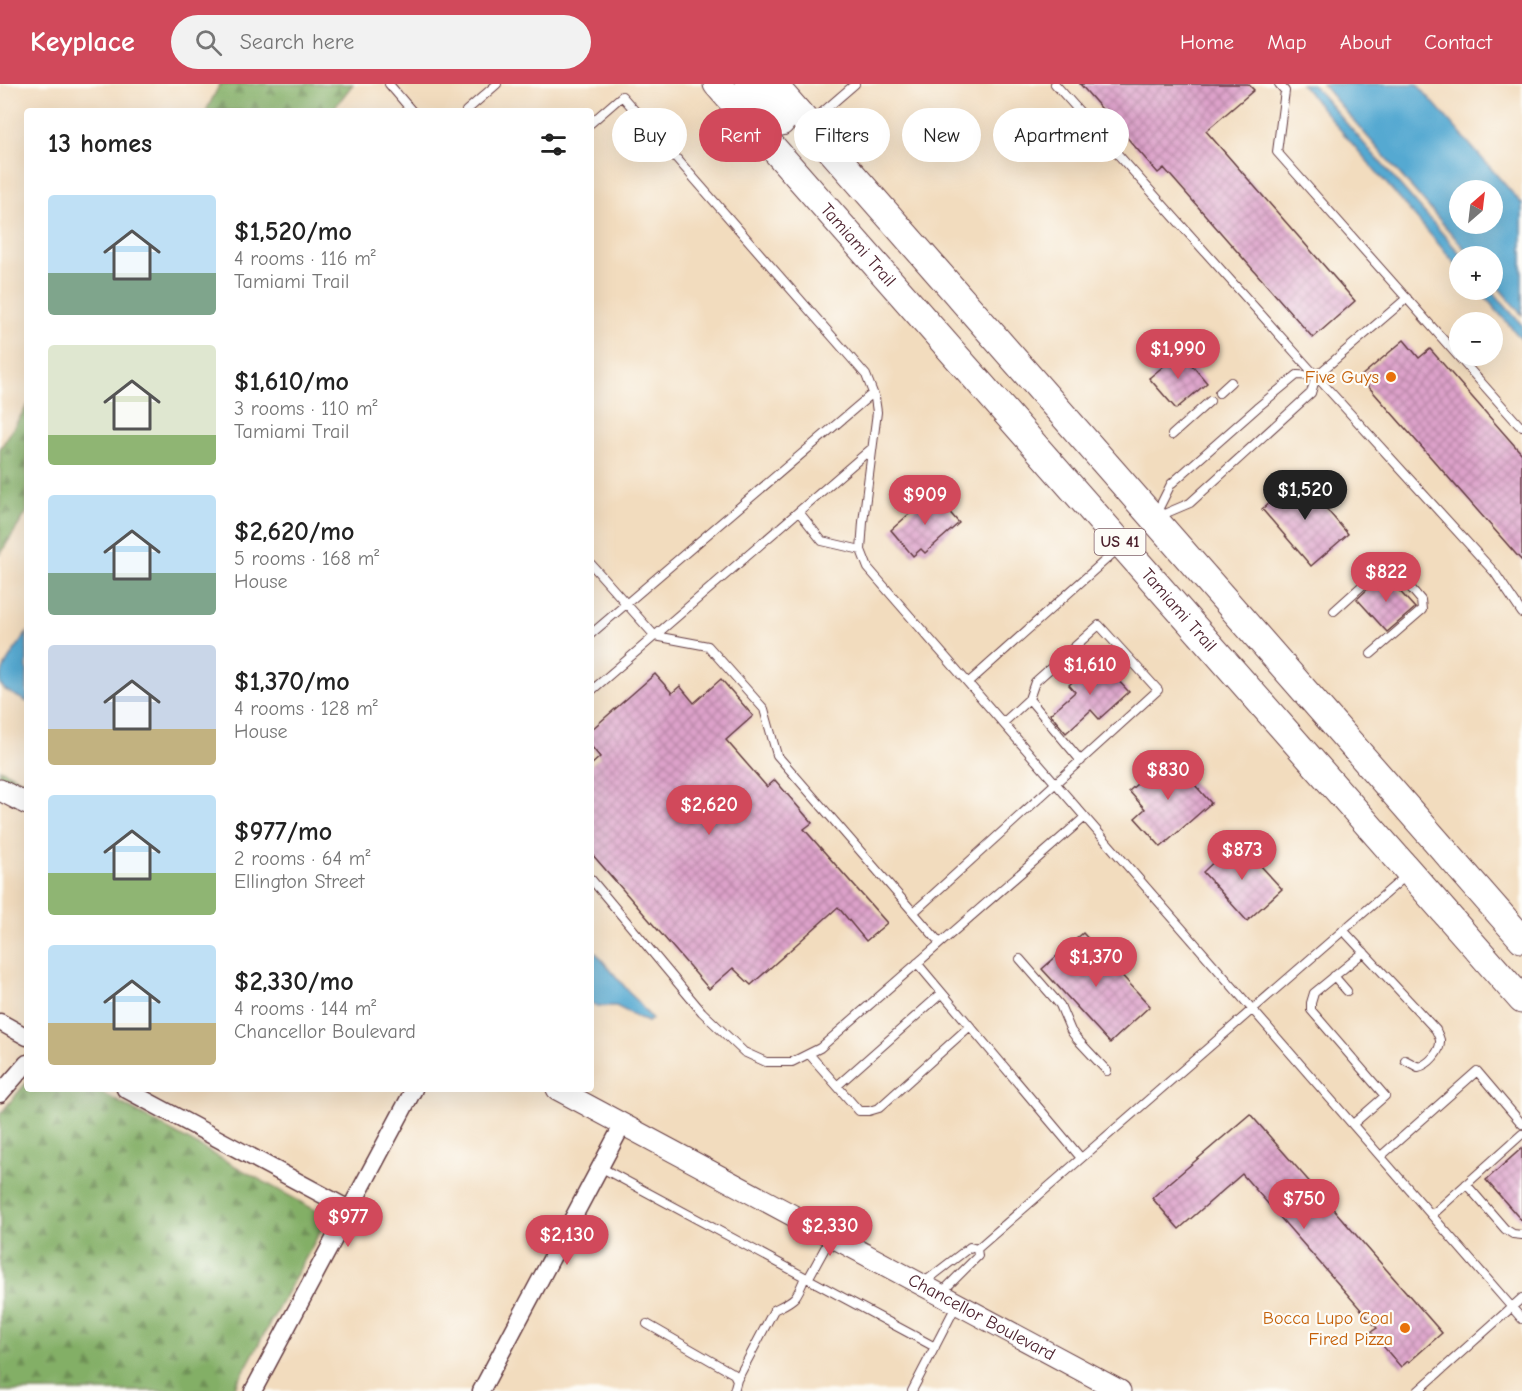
<!DOCTYPE html>
<html lang="en">
<head>
<meta charset="utf-8">
<style>
  :root { --surface:#fff; --page:#f2f2f2; --text:#222; --muted:#767676; --accent:#d1495b }
  body { margin:0; font-family:"Comic Neue",sans-serif; background:var(--page); color:var(--text); height:100vh; display:flex; flex-direction:column; font-size:22px; white-space:nowrap }
  * { box-sizing:border-box; margin:0 }
  p { font-size:20px; color:var(--muted) }
  .icon { flex:none; width:33px; height:33px; fill:none; stroke:currentColor; stroke-width:2; stroke-linecap:round; stroke-linejoin:round }
  .map { position:relative; flex:1; overflow:hidden }
  .sheet { position:absolute; left:24px; top:24px; width:570px; height:984px; display:flex; flex-direction:column; background:var(--surface); border-radius:6px; box-shadow:0 6px 24px #0002 }
  .sheet>* { flex:none }
  .hud { position:absolute; left:612px; top:24px; width:570px; height:54px; display:flex; gap:12px }
  .needle { width:39px; rotate:28deg }
  .tools { position:absolute; left:1449px; top:96px; display:grid; gap:12px }
  .tools a { display:grid; place-items:center; width:54px; height:54px; border-radius:50%; background:var(--surface); box-shadow:0 6px 24px #0002; font-size:30px }
  .price { position:absolute; translate:-50% -51px; padding:0 14px; border-radius:21px; background:var(--accent); color:#fff; font-size:20px; line-height:39px; filter:drop-shadow(0 2px 3px #0008) }
  .price::after { content:''; position:absolute; left:50%; top:36px; width:18px; height:14px; margin-left:-9px; background:inherit; clip-path:polygon(0 0,100% 0,50% 100%) }
  .price.on { background:#222; color:#fff }
  ul { padding:0; list-style:none }
  li { display:flex; align-items:center; gap:18px; height:150px; padding:0 24px }
  li span { display:grid; place-items:center; flex:none; width:168px; height:120px; border-radius:6px; color:#555 }
  li>.icon { margin-inline-start:auto }
  span .icon { width:72px; height:72px; fill:#fffc; stroke-width:1 }
  li b { font-size:26px }
  h2 { display:flex; justify-content:space-between; align-items:center; height:72px; padding:0 24px; font-size:26px }
  .pill { padding:0 21px; border-radius:27px; background:var(--surface); box-shadow:0 6px 24px #0002; font-size:21px; line-height:54px }
  .pill.on { background:var(--accent); color:#fff }
  header { display:flex; align-items:center; gap:36px; box-sizing:border-box; height:84px; padding:0 30px; background:var(--accent); color:#fff }
  header strong { font-size:28px }
  nav { display:flex; gap:33px; margin-inline-start:auto; font-size:21px }
  .search { width:420px; height:54px; background:var(--page); display:flex; align-items:center; gap:15px; box-sizing:border-box; padding:0 21px; border-radius:33px; color:var(--muted); font-size:22px }
  .map>svg:first-child { display:block }
  .forest { fill:url(#forest-firs); stroke:#666748; stroke-width:1.5 }
  .water { fill:#55a9d1; stroke:#50647e; stroke-width:1.5; fill-rule:evenodd }
  .building { fill:url(#building-cross-hatch) }
  .lines { fill:none; stroke-linecap:round; stroke-linejoin:round }
  .service-casing { stroke:#633b41; stroke-width:10 }
  .minor-casing { stroke:#633b41; stroke-width:19 }
  .tertiary-casing { stroke:#633b41; stroke-width:23 }
  .primary-casing { stroke:#633b41; stroke-width:29 }
  .service { stroke:#fff; stroke-width:8 }
  .minor { stroke:#fff; stroke-width:16 }
  .tertiary { stroke:#fff; stroke-width:21 }
  .primary { stroke:#fff; stroke-width:27 }
  .food-dot { fill:#e8710a; stroke:#fdfcf7; stroke-width:2 }
  .labels { text-anchor:middle; dominant-baseline:central; stroke-width:4.5; stroke-linejoin:round; paint-order:stroke }
  .shield { fill:#fdfcf7; stroke:#806168; stroke-width:1.5 }
  .shield-label { font-size:16px; font-weight:bold; fill:#4a1f2b }
  .street-label { font-size:18px; fill:#4a1f2b; stroke:#fdfcf7 }
  .food-label { font-size:18px; fill:#c56008; stroke:#fdfcf7; text-anchor:end }
</style>
</head>
<body>
<header>
<strong>Keyplace</strong>
<div class="search"><svg class="icon" aria-label="search" viewBox="0 0 24 24"><circle cx="10" cy="10" r="6"/><path d="M15 15l6 6"/></svg>Search here</div>
<nav><a>Home</a><a>Map</a><a>About</a><a>Contact</a></nav>
</header>
<div class="map">
<svg width="1522" height="1307" viewBox="0 0 1522 1307">
  <defs>
    <pattern id="forest-firs" width="22" height="20" patternUnits="userSpaceOnUse" patternTransform="scale(1.5)"><rect width="22" height="20" fill="#83af66"/><path d="M5 1l3.5 6h-7zM16 11l3.5 6h-7z" fill="#6d8e54"/></pattern>
    <pattern id="building-cross-hatch" width="8" height="8" patternUnits="userSpaceOnUse" patternTransform="scale(1.5)"><rect width="8" height="8" fill="#dda2ca"/><path d="M0 0l8 8M0 8l8-8" fill="none" stroke="#b583a4"/></pattern>
  </defs>
  <rect width="100%" height="100%" fill="#fdfcf7"/>
  <filter id="ink" filterUnits="userSpaceOnUse"><feTurbulence type="fractalNoise" baseFrequency=".0167" numOctaves="2"/><feDisplacementMap in="SourceGraphic" scale="12" xChannelSelector="R" yChannelSelector="G"/><feConvolveMatrix kernelMatrix="1 2 1 2 8 2 1 2 1" color-interpolation-filters="sRGB"/></filter>
  <filter id="wash" filterUnits="userSpaceOnUse"><feTurbulence type="fractalNoise" baseFrequency=".008" numOctaves="4" result="noise"/><feDisplacementMap in="SourceGraphic" scale="24" xChannelSelector="R" yChannelSelector="G"/><feGaussianBlur stdDeviation="1.35" result="paint"/><feColorMatrix in="noise" values="0 0 0 0 0 0 0 0 0 0 0 0 0 0 0 0 0 1.4 0 .05"/><feComposite in="paint" operator="in"/></filter>
  <g filter="url(#wash)">
    <rect width="100%" height="100%" fill="#f2dcbe"/>
    <path class="forest" d="M220,0H353L332,27H206Z
      M27,322V428L0,470V365Z
      M0,685L27,699V707L0,692Z
      M27,998V1005H95L328,1133L233,1307H0V1030Z"/>
    <path class="water" d="M1301,0H1312L1462,172H1460L1459,184Z
      M1322,0H1417L1522,120V231L1493,197L1492,172H1471ZM1492,106V140H1460V106Z
      M1479,206H1491L1522,241V256Z
      M27,549V618L5,606L0,600C0,582 17,564 27,549Z
      M591,863L652,935L648,938L616,922H597L591,919Z"/>
    <g id="blocks">
      <path class="building" d="M1080,0H1248L1254,6L1206,47L1355,217L1313,254L1164,84L1158,89Z
        M1404,256L1419,274L1430,265L1522,370V477L1360,293Z
        M1181,268L1207,299L1176,325L1149,294Z
        M1299,393L1348,450L1311,482L1262,425Z
        M933,409L959,439L925,469L921,465L913,472L891,446Z
        M1384,490L1415,524L1387,548L1357,515Z
        M1098,575L1129,608L1099,635L1091,626L1066,649L1050,630L1075,608L1069,601Z
        M655,590L672,609L680,602L694,619L721,595L753,632L726,656L767,703L775,696L812,739L804,745L887,839L866,857L838,823L751,901L733,884L709,905L591,769V681L600,673L591,662V646Z
        M1169,672L1211,719L1161,763L1135,734L1145,725L1129,707Z
        M1237,756L1282,805L1247,837L1203,788Z
        M1083,849L1150,922L1110,959L1042,885Z
        M1250,1030L1442,1249L1409,1278L1408,1277L1401,1283L1371,1248L1377,1244L1242,1090L1179,1145L1152,1114Z
        M1522,1064V1137L1486,1096Z"/>
    </g>
  </g>
  <g filter="url(#ink)">
    <use href="#blocks" fill-opacity="0" stroke="#633b41" stroke-width="1.5"/>
    <g class="lines">
      <defs>
        <path id="service" d="M389,0L412,27
          M1055,0L1316,292L1495,489L1522,529
          M1279,0L1285,7L1277,68L1519,341L1522,342
          M466,27L497,0
          M811,38L855,0
          M591,39L622,12L866,291L875,314L877,328L863,438L861,466L868,484L1522,1235
          M1219,309L1231,298
          M1172,351L1210,317
          M799,428L822,457L861,466
          M1156,430L1171,400L1258,323L1297,291L1316,292
          M1157,433L1190,419L1311,309L1316,292L1407,214
          M591,480L655,552L708,562L764,625L777,671L940,859
          M1334,527L1385,481L1393,483L1421,516L1422,526L1371,570
          M591,550L873,309
          M968,599L1120,463
          M591,607L872,364
          M1003,639L1029,615
          M591,795L702,928L744,968L766,978H792L820,964L1085,733
          M914,828L1158,606L1099,541L1035,598L1029,615L1081,677
          M1343,846L1436,946C1437,949 1439,952 1440,956C1441,968 1428,981 1418,983L1405,976
          M1020,875L1060,921L1071,947L1077,955L1107,987
          M917,879L1081,1074
          M1334,892L1347,907
          M809,970L859,1027H869L879,1024L970,942
          M837,1002L942,909
          M1353,1040L1385,1012L1311,926V919L1314,909L1364,868
          M1381,1072L1477,987L1522,1040
          M600,1083L935,1263
          M1466,1100L1505,1145L1513,1150L1522,1151
          M1432,1131L1522,1050
          M808,1195L831,1153
          M922,1200L970,1163L977,1165
          M940,1210L978,1172L977,1165L1408,790
          M647,1240L734,1290L737,1296L734,1307
          M737,1296L774,1226C795,1215 796,1216 805,1193
          M912,1307L957,1220
          M1418,1307L1522,1214"/>
        <path id="minor" d="M0,938L27,953
          M125,1005L349,1125
          M0,1010L27,979
          M253,1307L414,1005
          M481,1307L623,1040"/>
        <g id="tertiary">
          <path d="M0,706L27,720"/>
          <path id="s1" d="M557,1005L1120,1307"/>
        </g>
        <g id="primary">
          <path id="s2" d="M717,0L1522,916"/>
          <path d="M748,0L781,38"/>
          <path d="M773,0L1522,855"/>
        </g>
      </defs>
      <use href="#service" class="service-casing"/>
      <use href="#minor" class="minor-casing"/>
      <use href="#tertiary" class="tertiary-casing"/>
      <use href="#primary" class="primary-casing"/>
      <use href="#service" class="service"/>
      <use href="#minor" class="minor"/>
      <use href="#tertiary" class="tertiary"/>
      <use href="#primary" class="primary"/>
    </g>
  </g>
  <g class="food-dot">
    <circle cx="1391" cy="293" r="6"/>
    <circle cx="1405" cy="1244" r="6"/>
  </g>
  <g class="labels">
    <rect class="shield" x="1094.5" y="445" width="51" height="26" rx="4.5"/>
    <g class="shield-label">
      <text x="1120" y="458">US 41</text>
    </g>
    <g class="street-label">
      <text stroke="none"><textPath href="#s2" startOffset="214">Tamiami Trail</textPath></text>
      <text stroke="none"><textPath href="#s2" startOffset="700">Tamiami Trail</textPath></text>
      <text stroke="none"><textPath href="#s1" startOffset="482">Chancellor Boulevard</textPath></text>
    </g>
    <g class="food-label">
      <text x="1379" y="293">Five Guys</text>
      <text x="1393" y="1234">Bocca Lupo Coal<tspan x="1393" dy="21">Fired Pizza</tspan></text>
    </g>
  </g>
</svg>
<div class="tools">
<a><svg class="needle" viewBox="-14 -14 28 28"><path d="M0-13l5 13h-10z" fill="#e53935"/><path d="M0 13l5-13h-10z" fill="#767676"/></svg></a>
<a>+</a>
<a>−</a>
</div>
<b class="price" style="left:1178px;top:296px">$1,990</b>
<b class="price on" style="left:1305px;top:437px">$1,520</b>
<b class="price" style="left:925px;top:442px">$909</b>
<b class="price" style="left:1386px;top:519px">$822</b>
<b class="price" style="left:1090px;top:612px">$1,610</b>
<b class="price" style="left:1168px;top:717px">$830</b>
<b class="price" style="left:709px;top:752px">$2,620</b>
<b class="price" style="left:1242px;top:797px">$873</b>
<b class="price" style="left:1096px;top:904px">$1,370</b>
<b class="price" style="left:1304px;top:1146px">$750</b>
<b class="price" style="left:348px;top:1164px">$977</b>
<b class="price" style="left:830px;top:1173px">$2,330</b>
<b class="price" style="left:567px;top:1182px">$2,130</b>
<div class="hud">
<a class="pill">Buy</a>
<a class="pill on">Rent</a>
<a class="pill">Filters</a>
<a class="pill">New</a>
<a class="pill">Apartment</a>
</div>
<section class="sheet">
<h2>13 homes<svg class="icon" aria-label="filters" viewBox="0 0 24 24"><path d="M4 7h16M4 17h16"/><circle cx="9" cy="7" r="2"/><circle cx="15" cy="17" r="2"/></svg></h2>
<ul>
<li><span style="background:linear-gradient(#bfe0f5 65%,#7fa58c 0)"><svg class="icon" aria-label="home" viewBox="0 0 24 24"><path d="M3 11l9-7 9 7M6 9v11h12V9"/></svg></span><div><b>$1,520/mo</b><p>4 rooms · 116 m²</p><p>Tamiami Trail</p></div></li>
<li><span style="background:linear-gradient(#dfe7d0 75%,#8fb573 0)"><svg class="icon" aria-label="home" viewBox="0 0 24 24"><path d="M3 11l9-7 9 7M6 9v11h12V9"/></svg></span><div><b>$1,610/mo</b><p>3 rooms · 110 m²</p><p>Tamiami Trail</p></div></li>
<li><span style="background:linear-gradient(#bfe0f5 65%,#7fa58c 0)"><svg class="icon" aria-label="home" viewBox="0 0 24 24"><path d="M3 11l9-7 9 7M6 9v11h12V9"/></svg></span><div><b>$2,620/mo</b><p>5 rooms · 168 m²</p><p>House</p></div></li>
<li><span style="background:linear-gradient(#c9d6e8 70%,#c2b280 0)"><svg class="icon" aria-label="home" viewBox="0 0 24 24"><path d="M3 11l9-7 9 7M6 9v11h12V9"/></svg></span><div><b>$1,370/mo</b><p>4 rooms · 128 m²</p><p>House</p></div></li>
<li><span style="background:linear-gradient(#bfe0f5 65%,#8fb573 0)"><svg class="icon" aria-label="home" viewBox="0 0 24 24"><path d="M3 11l9-7 9 7M6 9v11h12V9"/></svg></span><div><b>$977/mo</b><p>2 rooms · 64 m²</p><p>Ellington Street</p></div></li>
<li><span style="background:linear-gradient(#bfe0f5 65%,#c2b280 0)"><svg class="icon" aria-label="home" viewBox="0 0 24 24"><path d="M3 11l9-7 9 7M6 9v11h12V9"/></svg></span><div><b>$2,330/mo</b><p>4 rooms · 144 m²</p><p>Chancellor Boulevard</p></div></li>
</ul>
</section>
</div>
</body>
</html>
